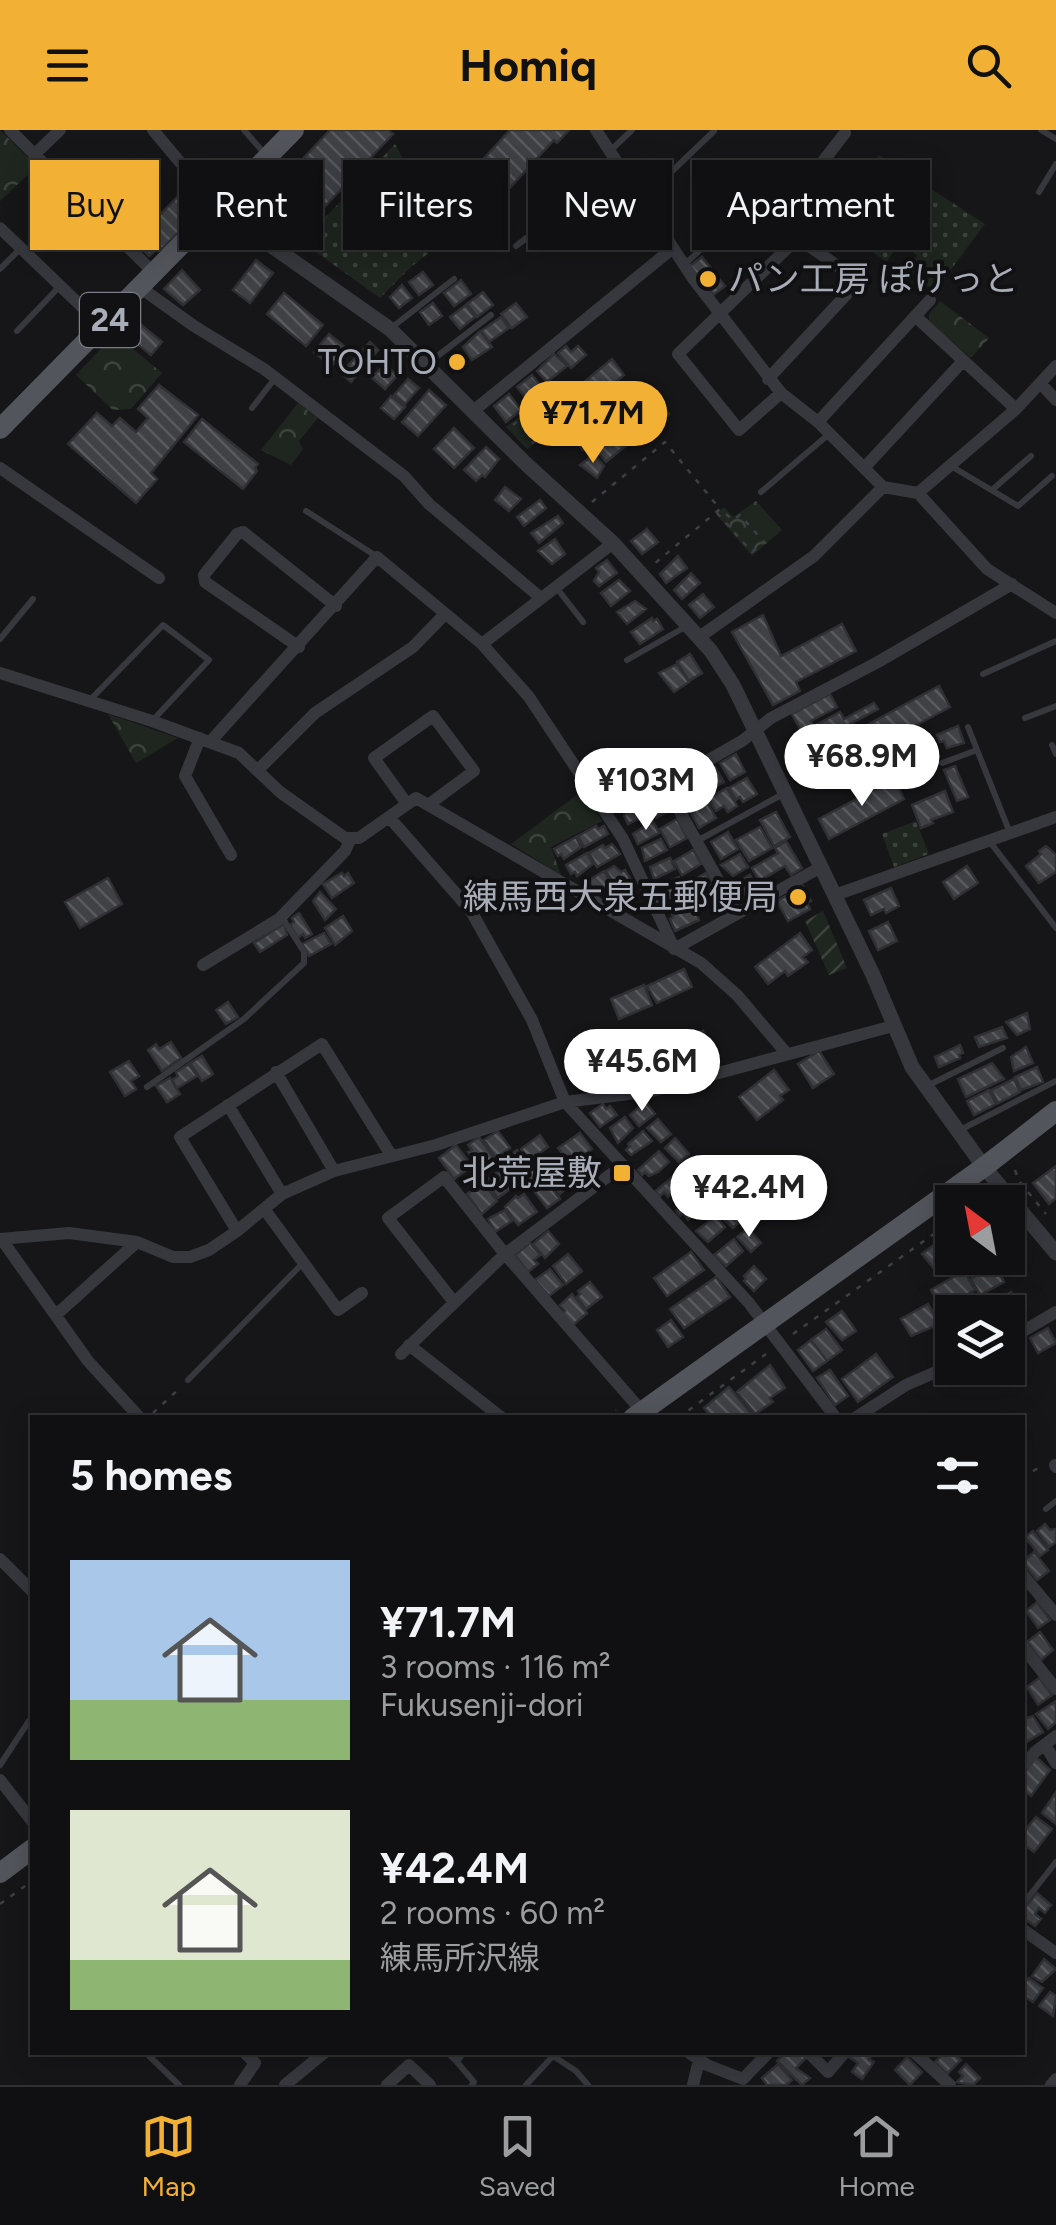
<!DOCTYPE html>
<html lang="en">
<head>
<meta charset="utf-8">
<style>
  :root { --surface:#101012; --page:#19191b; --text:#f1f3f6; --muted:#9c9d9f; --line:#303032; --accent:#f2b134 }
  body { margin:0; font-family:Figtree,"Noto Sans JP",sans-serif; background:var(--page); color:var(--text); height:100vh; display:flex; flex-direction:column; font-size:38px; white-space:nowrap }
  * { box-sizing:border-box; margin:0 }
  p { font-size:32px; color:var(--muted) }
  .icon { flex:none; width:55px; height:55px; fill:none; stroke:currentColor; stroke-width:2; stroke-linecap:round; stroke-linejoin:round }
  .map { position:relative; flex:1; overflow:hidden }
  .details { position:absolute; left:30px; top:1285px; width:995px; height:640px; display:flex; flex-direction:column; background:var(--surface); border-radius:0px; box-shadow:0 5px 25px #0003,0 0 0 2px var(--line) }
  .details>* { flex:none }
  .banner { position:absolute; left:30px; top:30px; width:998px; height:90px; display:flex; gap:20px }
  .needle { width:65px; rotate:328deg }
  .fabs { position:absolute; left:935px; top:1055px; display:grid; gap:20px }
  .fabs a { display:grid; place-items:center; width:90px; height:90px; border-radius:0px; background:var(--surface); box-shadow:0 5px 25px #0003,0 0 0 2px var(--line); font-size:50px }
  .price { position:absolute; translate:-50% -85px; padding:0 22px; border-radius:35px; background:#fff; color:#222; font-size:32px; line-height:65px; filter:drop-shadow(0 2px 5px #0008) }
  .price::after { content:''; position:absolute; left:50%; top:60px; width:30px; height:22px; margin-left:-15px; background:inherit; clip-path:polygon(0 0,100% 0,50% 100%) }
  .price.on { background:var(--accent); color:#111 }
  ul { padding:0; list-style:none }
  li { display:flex; align-items:center; gap:30px; height:250px; padding:0 40px }
  li span { display:grid; place-items:center; flex:none; width:280px; height:200px; border-radius:0px; color:#555 }
  li>.icon { margin-inline-start:auto }
  span .icon { width:120px; height:120px; fill:#fffc; stroke-width:1 }
  li b { font-size:42px }
  h2 { display:flex; justify-content:space-between; align-items:center; height:120px; padding:0 40px; font-size:42px }
  .pill { padding:0 35px; border-radius:0px; background:var(--surface); box-shadow:0 5px 25px #0003,0 0 0 2px var(--line); font-size:35px; line-height:90px }
  .pill.on { background:var(--accent); color:#111 }
  header { display:flex; justify-content:space-between; align-items:center; height:130px; padding:0 40px; background:var(--accent); color:#111; font-size:45px; font-weight:700 }
  .tabs { display:flex; justify-content:space-around; align-items:center; height:140px; border-top:2px solid var(--line); background:var(--surface); font-size:28px; color:var(--muted) }
  .tabs a { display:grid; justify-items:center; gap:5px }
  .tabs .on { color:var(--accent) }
  .map>svg:first-child { display:block }
  .grass { fill:url(#grass-dots) }
  .park { fill:url(#park-crowns) }
  .garden { fill:url(#garden-furrows) }
  .building { fill:url(#building-back-hatch); stroke:#303034; stroke-width:2.5 }
  .lines { fill:none; stroke-linecap:round; stroke-linejoin:round }
  .path { stroke:#3d3f44; stroke-width:2.5; stroke-dasharray:5 8; stroke-linecap:butt }
  .service { stroke:#37383d; stroke-width:6 }
  .minor { stroke:#37383d; stroke-width:12 }
  .tertiary { stroke:#37383d; stroke-width:15 }
  .primary { stroke:#53555c; stroke-width:20 }
  .poi-dot { fill:#f2b134; stroke:#111113; stroke-width:4 }
  .labels { text-anchor:middle; dominant-baseline:central; stroke-width:8; stroke-linejoin:round; paint-order:stroke }
  .shield { fill:#111113; stroke:#7b7e86; stroke-width:2.5 }
  .shield-label { font-size:32px; font-weight:bold; fill:#a8adb8 }
  .poi-label { font-size:35px; fill:#a8adb8; stroke:#111113; text-anchor:end }
</style>
</head>
<body>
<header><svg class="icon" aria-label="menu" viewBox="0 0 24 24"><path d="M4 6h16M4 12h16M4 18h16"/></svg>Homiq<svg class="icon" aria-label="search" viewBox="0 0 24 24"><circle cx="10" cy="10" r="6"/><path d="M15 15l6 6"/></svg></header>
<div class="map">
<svg width="1056" height="1955" viewBox="0 0 1056 1955">
  <defs>
    <pattern id="grass-dots" width="8" height="8" patternUnits="userSpaceOnUse" patternTransform="scale(2.5)"><rect width="8" height="8" fill="#1e261f"/><path d="M2 2h.1M6 6h.1" fill="none" stroke="#3c433d" stroke-width="1.8" stroke-linecap="round"/></pattern>
    <pattern id="park-crowns" width="20" height="18" patternUnits="userSpaceOnUse" patternTransform="scale(2.5)"><rect width="20" height="18" fill="#1e261f"/><path d="M2 6a3 3 0 1 1 6 0M12 15a3 3 0 1 1 6 0" fill="none" stroke="#3c433d"/></pattern>
    <pattern id="garden-furrows" width="10" height="10" patternUnits="userSpaceOnUse" patternTransform="scale(2.5)"><rect width="10" height="10" fill="#1e261f"/><path d="M-1 1l2-2M0 10L10 0M9 11l2-2" fill="none" stroke="#3c433d"/></pattern>
    <pattern id="building-back-hatch" width="6" height="6" patternUnits="userSpaceOnUse" patternTransform="scale(2.5)"><rect width="6" height="6" fill="#404145"/><path d="M-1 5l2 2M0 0l6 6M5-1l2 2" fill="none" stroke="#595a5e"/></pattern>
  </defs>
  <rect width="100%" height="100%" fill="#161618"/>
  <path class="grass" d="M395,14L421,63L454,103L411,137L380,168L302,112Z
    M879,25L985,94L934,162L910,141L917,125L898,114L887,132L831,94Z
    M916,691L929,724L894,737L882,704Z"/>
  <path class="park" d="M0,0L37,36L0,71Z
    M940,171L989,208L971,228L929,192V184Z
    M115,204L162,243L131,279L113,280L76,245Z
    M553,260L571,283L527,319L506,297Z
    M298,273L318,288L299,311L303,319L291,335L261,320Z
    M756,371L782,400L752,426L716,384L724,377L733,387Z
    M108,584L178,608L136,633Z
    M621,627L642,668L616,682L593,651Z
    M582,661L602,691L551,717L561,745L511,714Z"/>
  <path class="garden" d="M823,781L847,838L829,845L805,791Z"/>
  <path class="building" d="M330,0H388L393,4L300,103L265,69Z
    M510,0H569L557,13L554,10L471,100L442,73L448,67L441,61L447,54L454,61Z
    M184,60L202,78L162,119L144,101Z
    M142,102L158,118L149,126L134,111Z
    M702,127L725,156L713,165L690,136Z
    M256,130L273,143L250,173L233,160Z
    M182,140L200,160L183,175L164,159Z
    M423,142L433,155L419,165L409,152Z
    M461,150L471,164L454,176L444,163Z
    M402,155L412,168L399,178L390,167Z
    M483,162L493,175L477,187L467,174Z
    M284,163L323,195L306,216L267,184Z
    M433,173L442,186L429,195L420,182Z
    M516,173L527,187L512,198L501,184Z
    M466,175L475,187L460,199L450,187Z
    M501,187L509,198L489,212L481,201Z
    M134,189L162,212L151,225L123,202Z
    M480,201L492,217L472,230L463,217Z
    M329,204L348,219L331,236L314,222Z
    M370,212L378,220L351,252L341,243Z
    M566,216L571,222L578,216L586,225L571,238L558,223Z
    M554,224L567,236L547,252L537,241Z
    M612,229L624,245L601,264L622,288L583,320L568,302L577,296L573,292L583,284L568,265Z
    M386,235L397,246L385,259L371,247Z
    M532,245L545,261L530,273L517,257Z
    M408,249L419,258L405,274L394,265Z
    M159,255L198,285L151,343L157,349L136,373L68,314L97,283L112,296L120,288L136,302L148,288L138,279Z
    M429,260L446,275L418,306L402,292Z
    M509,264L521,280L506,292L494,276Z
    M391,266L405,277L394,289L381,278Z
    M659,271L669,284L656,295L646,282Z
    M643,283L653,296L636,312L632,307L627,311L620,302Z
    M202,289L258,334L255,338L257,341L243,359L184,312Z
    M454,298L474,318L454,338L434,319Z
    M620,305L628,314L606,332L597,321Z
    M486,317L499,329L485,347L482,345L476,351L464,340Z
    M594,324L604,336L597,348L580,335Z
    M505,357L521,369L509,381L495,370Z
    M540,370L546,378L524,396L517,387Z
    M558,386L563,393L539,413L531,403Z
    M647,399L658,412L642,424L631,411Z
    M555,409L565,424L552,434L538,421Z
    M678,426L687,438L666,453L660,444Z
    M607,430L617,443L599,456L594,451L599,442L596,438Z
    M691,443L700,453L682,469L674,460Z
    M619,450L630,461L611,476L601,463Z
    M703,464L714,477L700,488L689,475Z
    M635,471L646,479L627,494L617,482Z
    M763,485L781,526L842,494L856,521L796,552L800,561L773,575L732,502Z
    M652,488L653,491L657,489L663,499L640,514L631,502Z
    M690,524L702,543L689,551L677,532Z
    M677,534L689,552L674,562L659,543Z
    M939,556L950,577L806,654L795,634Z
    M830,564L837,577L811,591L814,596L840,582L844,589L874,573L878,579L811,615L807,612L792,584Z
    M958,596L964,613L947,618L944,611L940,612L937,605Z
    M906,615L914,635L898,641L890,621Z
    M736,624L745,642L730,650L720,633Z
    M955,636L968,667L957,671L944,640Z
    M715,637L724,652L706,662L701,654L711,648L707,642Z
    M693,646L701,660L682,671L674,657Z
    M747,648L757,664L743,672L740,667L736,670L729,658Z
    M894,649L904,669L829,709L819,689Z
    M727,658L737,676L728,682L724,676L716,681L708,669Z
    M945,661L953,682L931,690L933,693L921,698L912,675Z
    M659,665L670,680L656,688L647,672Z
    M706,670L716,688L699,698L691,683Z
    M643,671L650,683L628,694L624,686L626,681Z
    M776,682L790,707L774,716L760,690Z
    M677,689L687,708L670,717L660,699Z
    M653,691L659,703L638,714L633,704Z
    M596,696L598,699L604,696L608,704L584,717L578,706Z
    M760,697L772,718L749,731L736,710Z
    M728,702L738,719L721,729L711,712Z
    M576,707L581,717L564,729L561,724L558,726L554,719Z
    M661,709L667,720L645,731L642,718Z
    M786,711L802,738L791,745L785,736L759,751L752,738L778,723L775,718Z
    M612,714L620,724L597,737L589,723L603,715L605,718Z
    M1046,716L1056,725V742L1039,753L1026,736L1041,724L1039,721Z
    M693,720L701,734L682,745L674,731Z
    M587,723L593,734L577,746L575,742L571,744L566,735Z
    M740,724L748,737L733,746L721,735Z
    M670,728L675,739L654,749L650,737Z
    M614,736L621,742L625,740L633,753L617,759L606,741Z
    M967,736L978,753L954,769L943,752Z
    M604,741L613,757L597,766L590,754L591,749Z
    M342,743L344,746L348,743L354,753L332,768L323,754Z
    M706,743L714,757L693,769L685,755Z
    M750,745L758,760L738,771L730,756Z
    M679,747L685,761L664,771L661,766L667,757L665,754Z
    M108,748L122,774L80,798L65,772Z
    M803,756L811,771L807,773L810,779L788,791L777,771Z
    M891,758L899,776L886,783L884,779L871,785L864,770Z
    M320,762L336,779L325,790L313,771Z
    M691,771L699,790L675,801L670,789L673,787L671,782Z
    M299,783L312,804L305,808L303,804L298,808L290,795L294,792L292,788Z
    M343,786L352,801L335,815L325,798Z
    M888,792L897,811L878,820L869,801Z
    M284,794L287,805L260,822L254,813Z
    M324,803L331,814L309,826L302,814Z
    M800,803L812,820L803,827L808,832L788,846L785,841L768,854L755,837Z
    M684,839L692,857L657,873L647,856Z
    M644,855L652,875L619,889L611,869Z
    M228,872L238,887L226,894L216,880Z
    M1027,883L1030,899L1017,905L1006,892Z
    M1002,897L1007,908L979,917L975,907Z
    M703,901L711,930L691,936L682,907Z
    M649,909L661,937L641,946L629,918Z
    M171,912L181,928L162,941L148,920L156,914L159,919Z
    M960,915L963,923L959,925L960,928L939,937L935,927Z
    M1026,917L1033,933L1014,941L1011,927Z
    M819,921L834,944L813,958L798,934Z
    M202,926L213,944L202,951L190,933Z
    M129,931L139,946L131,951L136,959L125,966L110,942Z
    M992,933L1004,949L966,967L958,949Z
    M189,934L197,946L177,958L172,950L178,946L176,942Z
    M1037,937L1043,952L1021,960L1015,947Z
    M774,940L789,960L780,966L783,970L757,990L739,967Z
    M170,948L180,964L167,972L156,956Z
    M1014,949L1020,962L998,973L991,960Z
    M989,960L996,974L974,985L967,971Z
    M645,971L655,984L639,996L630,985Z
    M603,974L606,979L610,976L617,985L600,997L590,983Z
    M625,987L633,998L618,1013L610,998Z
    M658,989L671,1004L661,1012L647,998Z
    M498,1001L510,1018L496,1028L484,1010Z
    M643,1001L652,1011L631,1025L626,1020L630,1016L628,1014Z
    M580,1003L592,1019L571,1035L558,1018Z
    M540,1005L548,1017L529,1031L521,1019Z
    M479,1007L496,1031L484,1040L468,1022L472,1020L468,1015Z
    M675,1008L689,1024L679,1032L665,1018Z
    M456,1015L472,1036L454,1049L439,1028Z
    M517,1020L526,1032L510,1044L501,1032Z
    M659,1021L669,1032L658,1042L649,1046L645,1042L642,1045L638,1040Z
    M692,1030L706,1046L696,1054L682,1039Z
    M565,1032L574,1051L560,1064L546,1045Z
    M1056,1036V1068L1049,1074L1033,1053Z
    M534,1037L542,1047L526,1059L518,1048Z
    M501,1040L515,1055L498,1068L485,1051Z
    M677,1043L685,1052L668,1067L664,1062L660,1066L656,1061Z
    M483,1052L497,1071L482,1084L467,1064Z
    M710,1052L723,1067L714,1076L699,1061Z
    M548,1053L560,1069L547,1078L535,1062Z
    M524,1064L537,1082L518,1095L505,1077L516,1066L518,1068Z
    M696,1064L705,1075L688,1090L683,1083L680,1086L676,1081Z
    M729,1074L742,1090L733,1098L718,1084Z
    M505,1080L512,1091L495,1102L488,1089Z
    M716,1086L725,1097L708,1112L696,1101Z
    M748,1098L761,1113L751,1122L737,1107Z
    M548,1101L559,1114L545,1128L533,1114Z
    M952,1101V1128H958L939,1145L922,1124Z
    M734,1109L743,1121L726,1136L714,1125Z
    M530,1113L540,1125L534,1130L538,1134L528,1142L515,1125Z
    M691,1122L704,1140L667,1166L654,1148Z
    M568,1124L582,1141L566,1154L553,1136Z
    M995,1135L1004,1152L980,1165L971,1149Z
    M754,1136L766,1149L754,1161L744,1151L746,1149L744,1146Z
    M550,1139L563,1155L549,1166L535,1150Z
    M964,1141L975,1160L942,1179L931,1160Z
    M716,1147L730,1167L684,1198L670,1179Z
    M590,1152L602,1167L586,1179L577,1167L580,1164L578,1161Z
    M1011,1162L1020,1179L1008,1186V1182H988L985,1177Z
    M572,1164L587,1183L572,1196L562,1184L565,1181L560,1175Z
    M928,1174L940,1194L911,1206L901,1189Z
    M842,1181L856,1201L842,1210L826,1192Z
    M671,1190L683,1207L668,1217L657,1200Z
    M1048,1198L1056,1213L1038,1223L1030,1208Z
    M826,1199L842,1220L827,1231L811,1210Z
    M811,1210L827,1231L813,1241L798,1220Z
    M876,1224L893,1247L858,1272L842,1249Z
    M770,1235L785,1258L770,1268L773,1272L755,1284L737,1262Z
    M830,1240L848,1266L835,1275L817,1248Z
    M729,1257L755,1288H712L704,1278Z
    M1045,1394L1050,1400L1056,1399V1412L1049,1417L1037,1401Z
    M1033,1401L1048,1420L1040,1426L1025,1407Z
    M1034,1422L1049,1441L1037,1450L1022,1432Z
    M1037,1472L1050,1490L1038,1498L1026,1481Z
    M1040,1502L1053,1520L1041,1530L1027,1512Z
    M1039,1548L1052,1565L1038,1575L1027,1557Z
    M1056,1571V1592L1048,1599L1036,1584Z
    M1033,1586L1043,1602L1026,1612L1022,1607V1590Z
    M1035,1626L1050,1640L1031,1666L1022,1659V1643Z
    M1056,1662V1694L1042,1683Z
    M1036,1687L1052,1699L1034,1722L1022,1713V1704Z
    M1037,1763L1051,1775L1045,1783L1039,1778L1035,1784L1041,1789L1035,1796L1022,1787V1781Z
    M1044,1829L1056,1839L1042,1852L1032,1846Z
    M1029,1848L1043,1858L1033,1872L1022,1865V1855Z
    M1050,1862L1056,1866L1053,1886L1039,1876Z
    M786,1922H800L806,1928L796,1938L810,1948L802,1955L777,1931Z
    M852,1922L873,1923L869,1929L874,1932L862,1949L852,1942L858,1933L849,1927Z
    M953,1922L961,1930L947,1944L935,1932L941,1926L940,1922Z
    M907,1927L922,1942L910,1955L895,1940Z
    M778,1934L792,1950L786,1955H767L762,1948Z
    M966,1934L980,1948L973,1955L957,1952L963,1946L959,1942Z"/>
  <g class="lines">
    <path class="path" d="M513,295L552,264L568,284L529,316
      M592,372L665,312L720,379L654,434
      M717,383L752,422L764,412L740,385L733,390L721,380
      M603,650L619,642L630,660V667L616,675
      M1015,1040L1019,1051L1046,1084
      M978,1072L983,1069
      M793,1204L952,1091
      M153,1283L180,1258
      M605,1288L616,1280
      M678,1288L766,1224
      M1022,1348L1038,1338
      M0,1774L32,1751"/>
    <path class="service" d="M244,0L264,23
      M1041,0L1056,9
      M610,21L632,0
      M1039,62L1056,34
      M642,70L714,1
      M516,116L618,38
      M685,134L769,56
      M0,139L20,119
      M391,198L454,149
      M17,201L59,157
      M427,234L491,185
      M252,278L276,247
      M951,336L1018,376L1052,346
      M992,360L1031,326
      M761,362L829,304
      M306,381L376,426
      M556,457L583,492
      M0,509L33,469
      M627,530L687,496
      M983,544L1056,511
      M89,571L163,495L209,530L153,590
      M1025,588L1056,576
      M968,597L1010,703
      M1052,615L1056,624
      M942,633L977,620
      M697,711L783,664
      M990,712L1056,798
      M147,957L244,889L304,833V822L282,787
      M925,957L1003,918
      M958,1001L1056,951
      M188,1250L302,1134
      M1046,1379L1056,1371
      M0,1635L29,1591
      M1022,1775L1056,1732
      M145,1922L179,1955
      M447,1922L457,1932L464,1922
      M457,1932L474,1952L472,1955
      M526,1955L553,1926L576,1941L588,1955"/>
    <path class="minor" d="M10,0L155,144
      M153,0L219,79
      M596,0L692,147L781,263L818,292L883,357L918,363L987,439L1056,483
      M34,25L60,0
      M0,98L103,197
      M141,158L194,196L264,239L404,346L429,374L541,468
      M915,186L1016,279
      M768,249L859,151L799,109
      M1040,253L1056,270
      M781,263L739,300L678,224L836,71L810,48L845,3
      M472,282L673,118
      M818,292L930,170
      M0,338L159,448
      M864,338L963,231
      M918,363L1016,279L1056,236
      M698,508L814,426L883,357
      M482,514L613,413
      M299,517L205,452L204,445L237,404L243,402L336,476
      M0,543L152,591L239,623L280,662L345,708H359L416,668L701,833L737,865L787,924
      M200,608L185,646L231,725
      M210,612L377,427L482,514L529,567L623,709L673,816
      M258,640L315,583L413,517L445,484
      M407,674L374,628L433,586L474,641L428,675
      M389,687L471,781L532,890L565,972L749,1173L836,1288
      M835,765L1056,687
      M737,784L665,655L742,611L771,588L878,532L1012,454
      M674,819L821,737
      M203,835L279,789L345,721L351,708
      M276,942L334,1041
      M228,975L282,1064
      M623,1035L505,1124L646,1286
      M265,1080L338,1180L362,1163
      M237,1101L180,1007L322,914L391,1025
      M0,1109L69,1103L137,1112L173,1127H190L209,1120L237,1101L282,1064L334,1041L436,1015L565,972L652,961L893,896
      M2,1110L88,1231L140,1288
      M57,1184L137,1112
      M1008,1210L1056,1182
      M409,1215L502,1288
      M401,1224L505,1124L444,1047L388,1088L453,1171
      M855,1288L906,1255L952,1235
      M1055,1335L1056,1337
      M0,1429L32,1461
      M1022,1444L1056,1485
      M1022,1516L1056,1559
      M1045,1615L1056,1633
      M1022,1638L1035,1622L1056,1606
      M0,1650L32,1691
      M1022,1799L1056,1823
      M688,1922L707,1935L743,1949L769,1922
      M808,1922L828,1942L845,1922
      M914,1922L950,1955
      M240,1955L255,1933L244,1922
      M285,1955L325,1922
      M387,1955L409,1935L430,1955
      M693,1955L699,1930
      M1051,1955L1056,1949"/>
    <path class="tertiary" d="M219,79L390,199L525,333L613,413L711,521L733,555L821,737L873,845L912,937L984,1037L1056,1123"/>
    <path class="primary" d="M0,299L294,0
      M633,1288L984,1037L1056,981
      M0,1743L32,1719"/>
  </g>
  <g class="poi-dot">
    <circle cx="708" cy="149" r="10"/>
    <circle cx="457" cy="232" r="10"/>
    <circle cx="798" cy="767" r="10"/>
    <rect x="612" y="1033" width="20" height="20" rx="5"/>
  </g>
  <g class="labels">
    <rect class="shield" x="80" y="163" width="60" height="54" rx="8"/>
    <g class="shield-label">
      <text x="110" y="190">24</text>
    </g>
    <g class="poi-label">
      <text x="728" y="149" text-anchor="start">パン工房 ぽけっと</text>
      <text x="437" y="232">TOHTO</text>
      <text x="778" y="767">練馬西大泉五郵便局</text>
      <text x="602" y="1043">北荒屋敷</text>
    </g>
  </g>
</svg>
<div class="fabs">
<a><svg class="needle" viewBox="-14 -14 28 28"><path d="M0-13l5 13h-10z" fill="#e53935"/><path d="M0 13l5-13h-10z" fill="#9c9d9f"/></svg></a>
<a><svg class="icon" aria-label="layers" viewBox="0 0 24 24"><path d="M12 4l9 5-9 5-9-5zM3 14l9 5 9-5"/></svg></a>
</div>
<b class="price on" style="left:593px;top:336px">¥71.7M</b>
<b class="price" style="left:862px;top:679px">¥68.9M</b>
<b class="price" style="left:646px;top:703px">¥103M</b>
<b class="price" style="left:642px;top:984px">¥45.6M</b>
<b class="price" style="left:749px;top:1110px">¥42.4M</b>
<div class="banner">
<a class="pill on">Buy</a>
<a class="pill">Rent</a>
<a class="pill">Filters</a>
<a class="pill">New</a>
<a class="pill">Apartment</a>
</div>
<section class="details">
<h2>5 homes<svg class="icon" aria-label="filters" viewBox="0 0 24 24"><path d="M4 7h16M4 17h16"/><circle cx="9" cy="7" r="2"/><circle cx="15" cy="17" r="2"/></svg></h2>
<ul>
<li><span style="background:linear-gradient(#a9c7e8 70%,#8fb573 0)"><svg class="icon" aria-label="home" viewBox="0 0 24 24"><path d="M3 11l9-7 9 7M6 9v11h12V9"/></svg></span><div><b>¥71.7M</b><p>3 rooms · 116 m²</p><p>Fukusenji-dori</p></div></li>
<li><span style="background:linear-gradient(#dfe7d0 75%,#8fb573 0)"><svg class="icon" aria-label="home" viewBox="0 0 24 24"><path d="M3 11l9-7 9 7M6 9v11h12V9"/></svg></span><div><b>¥42.4M</b><p>2 rooms · 60 m²</p><p>練馬所沢線</p></div></li>
</ul>
</section>
</div>
<nav class="tabs">
<a class="on"><svg class="icon" aria-label="map" viewBox="0 0 24 24"><path d="M3 6l6-2 6 2 6-2v14l-6 2-6-2-6 2zM9 4v14M15 6v14"/></svg>Map</a>
<a><svg class="icon" aria-label="saved" viewBox="0 0 24 24"><path d="M7 4h10v16l-5-4-5 4z"/></svg>Saved</a>
<a><svg class="icon" aria-label="home" viewBox="0 0 24 24"><path d="M3 11l9-7 9 7M6 9v11h12V9"/></svg>Home</a>
</nav>
</body>
</html>
